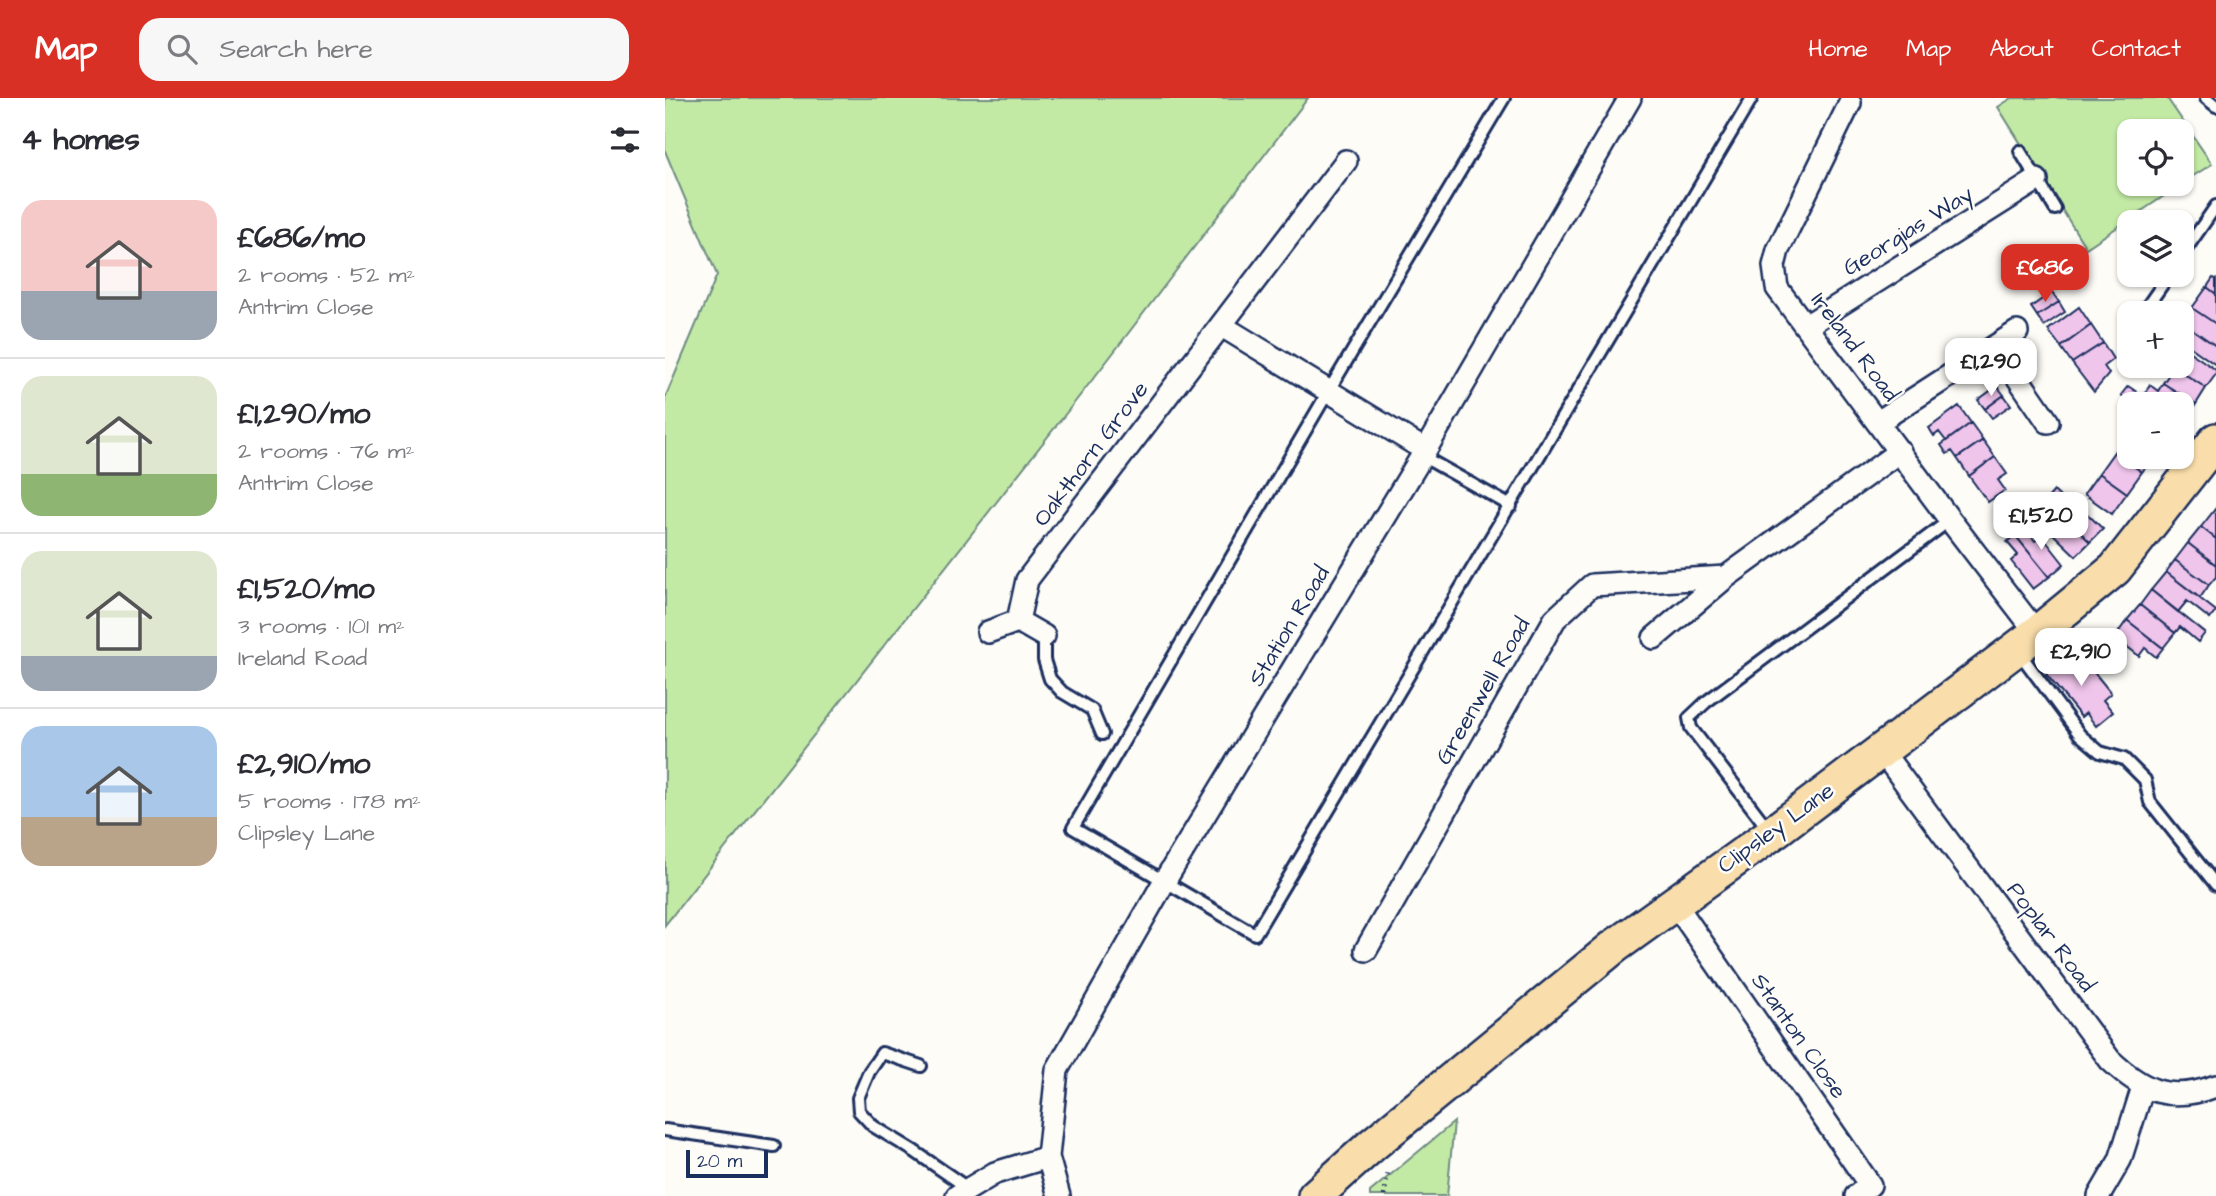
<!DOCTYPE html>
<html lang="en">
<head>
<meta charset="utf-8">
<style>
  :root { --surface:#fff; --page:#f7f7f7; --text:#2b2b33; --muted:#7c7c81; --line:#e1e1e2; --accent:#d93025 }
  body { margin:0; font-family:"Architects Daughter",sans-serif; background:var(--page); color:var(--text); height:100vh; display:flex; flex-direction:column; font-size:26px; white-space:nowrap }
  * { box-sizing:border-box; margin:0 }
  p { font-size:23px; color:var(--muted) }
  .icon { flex:none; width:38px; height:38px; fill:none; stroke:currentColor; stroke-width:2; stroke-linecap:round; stroke-linejoin:round }
  .map { position:relative; flex:1; overflow:hidden }
  .side { display:flex; flex-direction:column; background:var(--surface); width:665px }
  .side>* { flex:none }
  .tools { position:absolute; left:1452px; top:21px; display:grid; gap:14px }
  .tools a { display:grid; place-items:center; width:77px; height:77px; border-radius:14px; background:var(--surface); box-shadow:0 2px 5px #0004; font-size:35px }
  .scale { position:absolute; left:21px; bottom:18px; width:82px; box-sizing:border-box; padding-left:7px; border:4px solid #1b2f5e; border-top:0; font-size:19px; line-height:24px; white-space:nowrap; color:#1b2f5e; -webkit-text-stroke:5px #fdfcf7; paint-order:stroke }
  .price { position:absolute; translate:-50% -60px; padding:0 16px; border-radius:14px; background:#fff; color:#222; font-size:23px; line-height:46px; filter:drop-shadow(0 2px 4px #0008) }
  .price::after { content:''; position:absolute; left:50%; top:42px; width:21px; height:16px; margin-left:-10px; background:inherit; clip-path:polygon(0 0,100% 0,50% 100%) }
  .price.on { background:var(--accent); color:#fff }
  ul { padding:0; list-style:none }
  li { display:flex; align-items:center; gap:21px; height:175px; padding:0 21px }
  li+li { border-top:2px solid var(--line) }
  li span { display:grid; place-items:center; flex:none; width:196px; height:140px; border-radius:21px; color:#555 }
  li>.icon { margin-inline-start:auto }
  span .icon { width:84px; height:84px; fill:#fffc; stroke-width:1 }
  li b { font-size:30px }
  h2 { display:flex; justify-content:space-between; align-items:center; height:84px; padding:0 21px; font-size:30px }
  header { display:flex; align-items:center; gap:42px; box-sizing:border-box; height:98px; padding:0 35px; background:var(--accent); color:#fff }
  header strong { font-size:33px }
  nav { display:flex; gap:38px; margin-inline-start:auto; font-size:24px }
  .search { width:490px; height:63px; background:var(--page); display:flex; align-items:center; gap:18px; box-sizing:border-box; padding:0 24px; border-radius:21px; color:var(--muted); font-size:26px }
  main { display:flex; flex:1; min-height:0 }
  .map>svg:first-child { display:block }
  .green { fill:#c3eaa5; stroke:#6f8c82; stroke-width:2 }
  .building { fill:#f0c5eb; stroke:#1b2f5e; stroke-width:2 }
  .lines { fill:none; stroke-linecap:round; stroke-linejoin:round }
  .lane-casing { stroke:#1b2f5e; stroke-width:16 }
  .street-casing { stroke:#1b2f5e; stroke-width:26 }
  .primary-casing { stroke:#1b2f5e; stroke-width:38 }
  .path { stroke:#1b2f5e; stroke-width:4.5; stroke-dasharray:2 5; stroke-linecap:butt }
  .lane { stroke:#fdfcf7; stroke-width:10 }
  .street { stroke:#fdfcf7; stroke-width:21 }
  .primary { stroke:#f9deab; stroke-width:33 }
  .labels { text-anchor:middle; dominant-baseline:central; stroke-width:5; stroke-linejoin:round; paint-order:stroke }
  .street-label { font-size:23px; fill:#1b2f5e; stroke:#fdfcf7 }
</style>
</head>
<body>
<header>
<strong>Map</strong>
<div class="search"><svg class="icon" aria-label="search" viewBox="0 0 24 24"><circle cx="10" cy="10" r="6"/><path d="M15 15l6 6"/></svg>Search here</div>
<nav><a>Home</a><a>Map</a><a>About</a><a>Contact</a></nav>
</header>
<main>
<section class="side">
<h2>4 homes<svg class="icon" aria-label="filters" viewBox="0 0 24 24"><path d="M4 7h16M4 17h16"/><circle cx="9" cy="7" r="2"/><circle cx="15" cy="17" r="2"/></svg></h2>
<ul>
<li><span style="background:linear-gradient(#f6c9c9 65%,#9aa5b1 0)"><svg class="icon" aria-label="home" viewBox="0 0 24 24"><path d="M3 11l9-7 9 7M6 9v11h12V9"/></svg></span><div><b>£686/mo</b><p>2 rooms · 52 m²</p><p>Antrim Close</p></div></li>
<li><span style="background:linear-gradient(#dfe7d0 70%,#8fb573 0)"><svg class="icon" aria-label="home" viewBox="0 0 24 24"><path d="M3 11l9-7 9 7M6 9v11h12V9"/></svg></span><div><b>£1,290/mo</b><p>2 rooms · 76 m²</p><p>Antrim Close</p></div></li>
<li><span style="background:linear-gradient(#dfe7d0 75%,#9aa5b1 0)"><svg class="icon" aria-label="home" viewBox="0 0 24 24"><path d="M3 11l9-7 9 7M6 9v11h12V9"/></svg></span><div><b>£1,520/mo</b><p>3 rooms · 101 m²</p><p>Ireland Road</p></div></li>
<li><span style="background:linear-gradient(#a9c7e8 65%,#b9a48a 0)"><svg class="icon" aria-label="home" viewBox="0 0 24 24"><path d="M3 11l9-7 9 7M6 9v11h12V9"/></svg></span><div><b>£2,910/mo</b><p>5 rooms · 178 m²</p><p>Clipsley Lane</p></div></li>
</ul>
</section>
<div class="map">
<svg width="1551" height="1098" viewBox="0 0 1551 1098">
  <rect width="100%" height="100%" fill="#fdfcf7"/>
  <filter id="ink" filterUnits="userSpaceOnUse"><feTurbulence type="fractalNoise" baseFrequency=".0143" numOctaves="2"/><feDisplacementMap in="SourceGraphic" scale="14" xChannelSelector="R" yChannelSelector="G"/><feConvolveMatrix kernelMatrix="1 2 1 2 8 2 1 2 1" color-interpolation-filters="sRGB"/></filter>
  <g filter="url(#ink)">
    <path class="green" d="M0,0H643L442,263L0,827V300L52,177L0,53Z
      M1347,0H1502L1547,66L1517,85V33H1465V86H1517L1421,150L1333,9Z
      M789,1024L782,1098H705V1094Z"/>
    <path class="building" d="M1548,180L1551,181V196L1542,189Z
      M1542,189L1551,196V226L1527,210Z
      M1387,194L1394,204L1372,218L1366,209Z
      M1394,204L1400,214L1379,228L1372,218Z
      M1414,209L1426,227L1396,249L1383,232Z
      M1527,210L1551,226V248L1517,224Z
      M1517,224L1551,248V267L1517,243Z
      M1426,227L1438,245L1407,265L1396,249Z
      M1438,245L1448,261L1439,268L1444,276L1429,294L1407,265Z
      M1522,252L1551,272V276L1541,290L1507,268H1517V259Z
      M1509,269L1541,290L1531,306L1498,285Z
      M1498,285L1531,306L1519,324L1517,306H1491L1478,298L1485,287L1493,293Z
      M1332,288L1339,297L1320,311L1313,302Z
      M1463,288L1478,298L1491,306H1470L1456,297Z
      M1339,297L1346,307L1327,320L1320,311Z
      M1294,308L1306,325L1281,343L1274,334L1269,338L1264,330Z
      M1306,325L1318,342L1292,360L1287,353L1282,356L1276,347Z
      M1464,333L1465,359H1488L1477,374L1449,354Z
      M1318,342L1330,359L1304,378L1292,360Z
      M1449,354L1477,374L1462,395L1434,375Z
      M1330,359L1342,376L1333,382L1340,392L1323,404L1304,378Z
      M1434,375L1462,395L1447,416L1419,396Z
      M1389,393L1407,411L1411,405L1438,431L1425,444L1382,401Z
      M1382,401L1425,444L1411,458L1385,433L1393,425L1376,408Z
      M1551,410V441L1536,429Z
      M1536,429L1551,441V467L1523,445Z
      M1360,430L1370,443L1377,438L1399,466L1384,479L1350,437Z
      M1350,437L1384,479L1368,491L1346,463L1353,457L1342,444Z
      M1523,445L1551,467V479L1544,487L1510,462Z
      M1510,462L1544,487L1535,500L1501,474Z
      M1501,474L1551,513L1545,521L1522,503L1513,514L1486,492Z
      M1486,492L1540,535L1533,544L1515,529L1510,535L1475,507Z
      M1475,507L1510,535L1498,550L1462,522Z
      M1462,522L1498,550L1491,559L1480,550L1474,558L1450,539Z
      M1411,552L1446,595L1438,602L1448,614L1431,628L1421,615L1416,619L1381,576Z"/>
    <g class="lines">
      <defs>
        <path id="lane" d="M839,0L663,294L408,730L590,836L1087,0
          M1541,0L1551,8
          M1355,53L1390,111
          M1517,157L1551,108
          M1481,210L1504,177
          M757,358L846,408
          M379,538V562L385,581L397,594L427,612L437,636
          M1353,553L1415,637L1435,654L1459,661L1480,682L1485,704L1551,787
          M1104,732L1026,630L1024,620L1041,604L1285,422
          M256,968L217,955L204,974L193,1000L194,1013L208,1028L249,1053L304,1091
          M0,1032L109,1048"/>
        <path id="street" d="M1185,5L1113,152L1109,168L1112,190L1285,422L1372,535
          M557,228L760,352
          M1141,228L1372,82
          M1331,248L1383,324
          M1213,324L1352,234
          M353,523L362,482L681,63
          M323,534L353,523L379,538
          M989,540L1061,479L1235,353
          M1216,652L1445,962C1479,994 1505,1005 1551,988
          M1009,804L1205,1087L1191,1098
          M701,852L890,521L927,487L1061,479
          M292,1098L330,1075L383,1059
          M394,1098L383,1059L392,972L499,784L757,358L965,0
          M1434,1098L1455,1062L1478,989"/>
        <path id="primary" d="M650,1098L707,1047L950,848L1106,736L1372,535L1450,471L1551,342"/>
      </defs>
      <use href="#lane" class="lane-casing"/>
      <use href="#street" class="street-casing"/>
      <use href="#primary" class="primary-casing"/>
      <path class="path" d="M719,1098L723,1074"/>
      <use href="#lane" class="lane"/>
      <use href="#street" class="street"/>
      <use href="#primary" class="primary"/>
    </g>
  </g>
  <g class="labels">
    <g class="street-label">
      <text transform="translate(1243 133) rotate(-32)">Georgias Way</text>
      <text transform="translate(1190 249) rotate(53)">Ireland Road</text>
      <text transform="translate(426 356) rotate(-53)">Oakthorn Grove</text>
      <text transform="translate(624 528) rotate(-59)">Station Road</text>
      <text transform="translate(818 593) rotate(-60)">Greenwell Road</text>
      <text transform="translate(1111 730) rotate(-36)">Clipsley Lane</text>
      <text transform="translate(1386 839) rotate(53)">Poplar Road</text>
      <text transform="translate(1134 938) rotate(55)">Stanton Close</text>
    </g>
  </g>
</svg>
<div class="tools">
<a><svg class="icon" aria-label="locate" viewBox="0 0 24 24"><circle cx="12" cy="12" r="6"/><path d="M12 2v4M12 18v4M2 12h4M18 12h4"/></svg></a>
<a><svg class="icon" aria-label="layers" viewBox="0 0 24 24"><path d="M12 4l9 5-9 5-9-5zM3 14l9 5 9-5"/></svg></a>
<a>+</a>
<a>−</a>
</div>
<div class="scale">20 m</div>
<b class="price on" style="left:1380px;top:206px">£686</b>
<b class="price" style="left:1326px;top:300px">£1,290</b>
<b class="price" style="left:1376px;top:454px">£1,520</b>
<b class="price" style="left:1416px;top:590px">£2,910</b>
</div>
</main>
</body>
</html>
